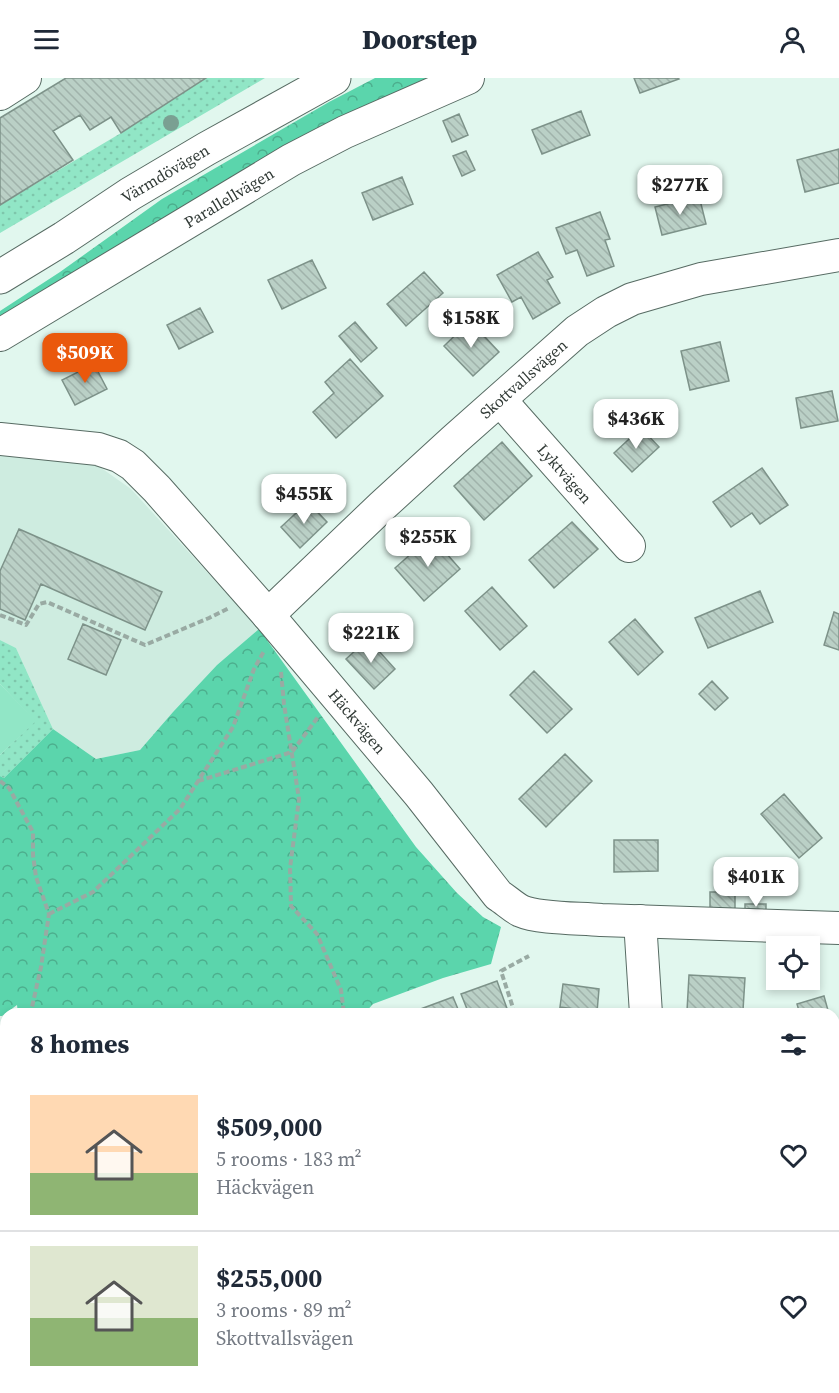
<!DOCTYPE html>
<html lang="en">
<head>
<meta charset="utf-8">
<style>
  :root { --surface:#fff; --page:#f6f6f7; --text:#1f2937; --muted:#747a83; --line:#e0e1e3; --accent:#ea580c }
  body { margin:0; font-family:"Source Serif 4",serif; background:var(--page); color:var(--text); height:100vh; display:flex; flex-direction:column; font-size:22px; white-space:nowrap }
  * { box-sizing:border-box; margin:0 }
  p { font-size:20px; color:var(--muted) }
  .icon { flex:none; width:33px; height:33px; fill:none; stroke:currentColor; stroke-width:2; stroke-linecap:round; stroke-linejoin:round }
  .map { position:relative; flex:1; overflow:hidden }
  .sheet { position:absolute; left:0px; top:930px; width:840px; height:386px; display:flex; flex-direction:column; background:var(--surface); border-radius:18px 18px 0 0; box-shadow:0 3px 9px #0003 }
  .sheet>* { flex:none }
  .fabs { position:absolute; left:766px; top:858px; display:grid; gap:12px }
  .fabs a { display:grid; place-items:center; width:54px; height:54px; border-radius:0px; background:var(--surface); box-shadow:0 3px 9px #0003; font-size:30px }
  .price { position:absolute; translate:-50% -51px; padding:0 14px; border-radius:12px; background:#fff; color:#222; font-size:20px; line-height:39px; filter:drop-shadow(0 2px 3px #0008) }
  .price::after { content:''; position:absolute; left:50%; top:36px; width:18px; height:14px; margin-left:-9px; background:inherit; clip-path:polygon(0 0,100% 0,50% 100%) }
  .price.active { background:var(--accent); color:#fff }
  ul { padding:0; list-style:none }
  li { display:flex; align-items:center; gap:18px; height:150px; padding:0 30px }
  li+li { border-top:2px solid var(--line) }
  li span { display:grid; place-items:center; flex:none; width:168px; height:120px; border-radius:0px; color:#555 }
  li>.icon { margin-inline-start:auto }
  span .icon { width:72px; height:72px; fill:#fffc; stroke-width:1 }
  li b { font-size:26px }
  h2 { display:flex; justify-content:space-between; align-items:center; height:72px; padding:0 30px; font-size:26px }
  header { display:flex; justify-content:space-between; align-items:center; height:78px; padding:0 30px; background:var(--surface); font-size:27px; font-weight:800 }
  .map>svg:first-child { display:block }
  .built { fill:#ceece0 }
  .grass { fill:url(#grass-dots) }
  .forest { fill:url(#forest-crowns) }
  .pitch { fill:#91e6c6 }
  .building { fill:url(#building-back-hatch); stroke:#7d9289; stroke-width:1.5 }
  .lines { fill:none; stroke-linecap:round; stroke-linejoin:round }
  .minor-casing { stroke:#576b63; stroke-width:34 }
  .major-casing { stroke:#576b63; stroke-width:35 }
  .path { stroke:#99aaa3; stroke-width:4; stroke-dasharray:6 3; stroke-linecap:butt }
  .minor { stroke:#fff; stroke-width:32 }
  .major { stroke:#fff; stroke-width:33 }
  .tree { fill:#7aa092 }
  .labels { text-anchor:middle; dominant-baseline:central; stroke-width:5; stroke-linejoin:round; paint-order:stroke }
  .street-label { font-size:16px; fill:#313a36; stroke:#fff }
</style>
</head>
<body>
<header><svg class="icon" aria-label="menu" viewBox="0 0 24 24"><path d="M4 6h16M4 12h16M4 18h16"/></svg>Doorstep<svg class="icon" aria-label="person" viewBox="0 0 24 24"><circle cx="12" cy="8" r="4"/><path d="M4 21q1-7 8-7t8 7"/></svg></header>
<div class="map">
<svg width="839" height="1315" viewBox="0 0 839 1315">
  <defs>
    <pattern id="grass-dots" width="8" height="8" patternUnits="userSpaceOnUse" patternTransform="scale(1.5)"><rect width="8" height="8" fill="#91e6c6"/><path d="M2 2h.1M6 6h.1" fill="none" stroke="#7ec6ab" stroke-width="1.8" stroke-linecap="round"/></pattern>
    <pattern id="forest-crowns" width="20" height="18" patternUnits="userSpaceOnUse" patternTransform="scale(1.5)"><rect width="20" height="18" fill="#5bd5ac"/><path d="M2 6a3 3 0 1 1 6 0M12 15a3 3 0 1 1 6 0" fill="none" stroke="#4cae8d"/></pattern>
    <pattern id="building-back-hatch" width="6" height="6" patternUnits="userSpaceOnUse" patternTransform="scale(1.5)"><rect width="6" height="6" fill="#bad0c6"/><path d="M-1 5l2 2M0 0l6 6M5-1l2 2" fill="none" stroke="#a0b3ab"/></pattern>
  </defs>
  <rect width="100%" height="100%" fill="#e1f7ee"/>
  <path class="built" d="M0,373L97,387L131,411L259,551L217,587L173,634L140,672L96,681L53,651L16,570L0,562Z"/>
  <path class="grass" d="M206,0H265L0,155V127L121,55Z
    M0,562L16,570L53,651L4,700L0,698V677L35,643L0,606Z"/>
  <path class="forest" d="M375,0H441L0,246V233L60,194L162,121L329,24Z
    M259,551L416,769L457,815L483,839L501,849L491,886L443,900L373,926L364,936H18L17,927L2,938H0V698L4,700L53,651L96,681L140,672L173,634L217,587Z
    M6,984V1090L0,1081V992Z"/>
  <path class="pitch" d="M0,606L36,643L0,677Z"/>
  <path class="building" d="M66,0H206L121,55L111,39L90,52L80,37L53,53L73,82L0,127V40Z
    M634,0H678L679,1L640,15Z
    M581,33L590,57L542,76L532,52Z
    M459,36L468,57L452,64L443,43Z
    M839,71V105L805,114L797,82Z
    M466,73L475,92L462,98L453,78Z
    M402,99L413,126L373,142L362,115Z
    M699,118L706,146L662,157L655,129Z
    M600,134L610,161L605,162L614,188L587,198L577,172L566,176L556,150Z
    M538,174L553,199L547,202L560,225L533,241L521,219L512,224L497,197Z
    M312,182L326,210L282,231L268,202Z
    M424,194L443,215L406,248L387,226Z
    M200,230L213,254L179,271L167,247Z
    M470,243L499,274L473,298L444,268Z
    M355,244L377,270L361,284L339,258Z
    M720,264L729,303L690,312L681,273Z
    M350,281L383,318L336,360L313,334L334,315L325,304Z
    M94,286L107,311L75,327L62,302Z
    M832,313L838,343L801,350L796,320Z
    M641,350L659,369L632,394L614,375Z
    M502,364L532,398L484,442L454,408Z
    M762,390L788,427L760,446L752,435L731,449L713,424Z
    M308,424L327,444L300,470L281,449Z
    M572,444L598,471L554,510L529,482Z
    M19,451L162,514L145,552L41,506L25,542L0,531V493Z
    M431,458L460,491L424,523L395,490Z
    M492,509L527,548L500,572L465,533Z
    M760,513L773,544L708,570L695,540Z
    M834,534L839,536V572L824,567Z
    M635,541L663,574L638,597L609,564Z
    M83,546L121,562L106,597L68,581Z
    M368,561L395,591L374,611L346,581Z
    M534,593L572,631L547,655L510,617Z
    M712,603L728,620L715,632L699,616Z
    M565,676L592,703L546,749L519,721Z
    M784,716L822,760L799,780L761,736Z
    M614,762H658V793L614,794Z
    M710,814H735V833H710Z
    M745,826H766V835H745Z
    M689,897L745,900L743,932H740V936H704V934L687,933Z
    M497,903L509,936H469L461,916Z
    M563,906L599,911L597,934L560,929Z
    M824,918L829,936H788L799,933L797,926Z
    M453,919L460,936H407Z
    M560,929L597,934L596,936H559Z
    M0,1112L6,1119V1137L0,1142Z
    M52,1310H71L73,1315H53Z
    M205,1310H224L225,1311L221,1315H200Z"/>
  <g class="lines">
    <defs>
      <g id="minor">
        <path d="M0,16L25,0"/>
        <path id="s1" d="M0,257L291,82L345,54L468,0"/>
        <path id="s2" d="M500,322L629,468"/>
        <path id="s3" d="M0,361L98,371L119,378L133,387L157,411L268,537L419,716L498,817C506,822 513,829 521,833C539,841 581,840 601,842L839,850"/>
        <path id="s4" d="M268,537L382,428L454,362L577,253L606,234L632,221L701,201L839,177"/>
        <path d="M640,843L646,936"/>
        <path d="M834,1254L839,1250"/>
        <path d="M137,1315L147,1310"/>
        <path d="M759,1315L766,1310"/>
      </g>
      <g id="major">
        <path id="s5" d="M0,199L64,160L130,116L206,71L334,0"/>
      </g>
    </defs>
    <use href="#minor" class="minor-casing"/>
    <use href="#major" class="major-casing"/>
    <path class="path" d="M0,537L26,547L39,526L47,524L145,567L209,540L229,530
      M281,594L284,626L299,721L290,790L291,828L317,856L341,912L344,936
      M0,703L9,710L33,754V777L36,799L49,836L41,889L32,929L27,936
      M198,703L292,674L318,639
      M49,836L93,814L180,731L233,649L254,591L264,573
      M515,936L501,893L529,878
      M0,969L6,962"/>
    <use href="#minor" class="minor"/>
    <use href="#major" class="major"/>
  </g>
  <circle class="tree" cx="171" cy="45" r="8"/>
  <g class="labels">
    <g class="street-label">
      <text stroke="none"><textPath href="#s5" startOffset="195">Värmdövägen</textPath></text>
      <text stroke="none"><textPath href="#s1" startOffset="267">Parallellvägen</textPath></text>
      <text stroke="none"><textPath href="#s4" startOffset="348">Skottvallsvägen</textPath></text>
      <text stroke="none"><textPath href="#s2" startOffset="98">Lyktvägen</textPath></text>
      <text stroke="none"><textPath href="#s3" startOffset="478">Häckvägen</textPath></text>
    </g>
  </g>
</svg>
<div class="fabs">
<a><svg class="icon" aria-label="locate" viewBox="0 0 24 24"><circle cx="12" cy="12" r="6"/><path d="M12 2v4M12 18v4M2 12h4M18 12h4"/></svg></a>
</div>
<b class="price" style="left:680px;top:138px">$277K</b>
<b class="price" style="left:471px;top:271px">$158K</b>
<b class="price active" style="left:85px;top:306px">$509K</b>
<b class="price" style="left:636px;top:372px">$436K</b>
<b class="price" style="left:304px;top:447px">$455K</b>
<b class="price" style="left:428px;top:490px">$255K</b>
<b class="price" style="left:371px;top:586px">$221K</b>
<b class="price" style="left:756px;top:830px">$401K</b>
<section class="sheet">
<h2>8 homes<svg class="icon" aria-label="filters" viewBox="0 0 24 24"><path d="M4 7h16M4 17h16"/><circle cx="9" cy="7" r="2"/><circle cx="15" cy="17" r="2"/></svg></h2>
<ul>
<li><span style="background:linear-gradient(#ffd9b3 65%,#8fb573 0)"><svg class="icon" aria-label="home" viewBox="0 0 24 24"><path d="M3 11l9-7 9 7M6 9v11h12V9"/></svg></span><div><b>$509,000</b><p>5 rooms · 183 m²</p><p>Häckvägen</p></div><svg class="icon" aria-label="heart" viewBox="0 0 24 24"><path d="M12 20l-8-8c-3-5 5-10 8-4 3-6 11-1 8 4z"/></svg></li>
<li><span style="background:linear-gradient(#dfe7d0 60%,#8fb573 0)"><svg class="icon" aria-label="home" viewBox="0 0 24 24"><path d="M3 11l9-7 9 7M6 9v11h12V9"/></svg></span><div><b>$255,000</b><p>3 rooms · 89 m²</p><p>Skottvallsvägen</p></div><svg class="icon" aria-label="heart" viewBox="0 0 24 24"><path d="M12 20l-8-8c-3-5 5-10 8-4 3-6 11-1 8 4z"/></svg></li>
</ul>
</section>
</div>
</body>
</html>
